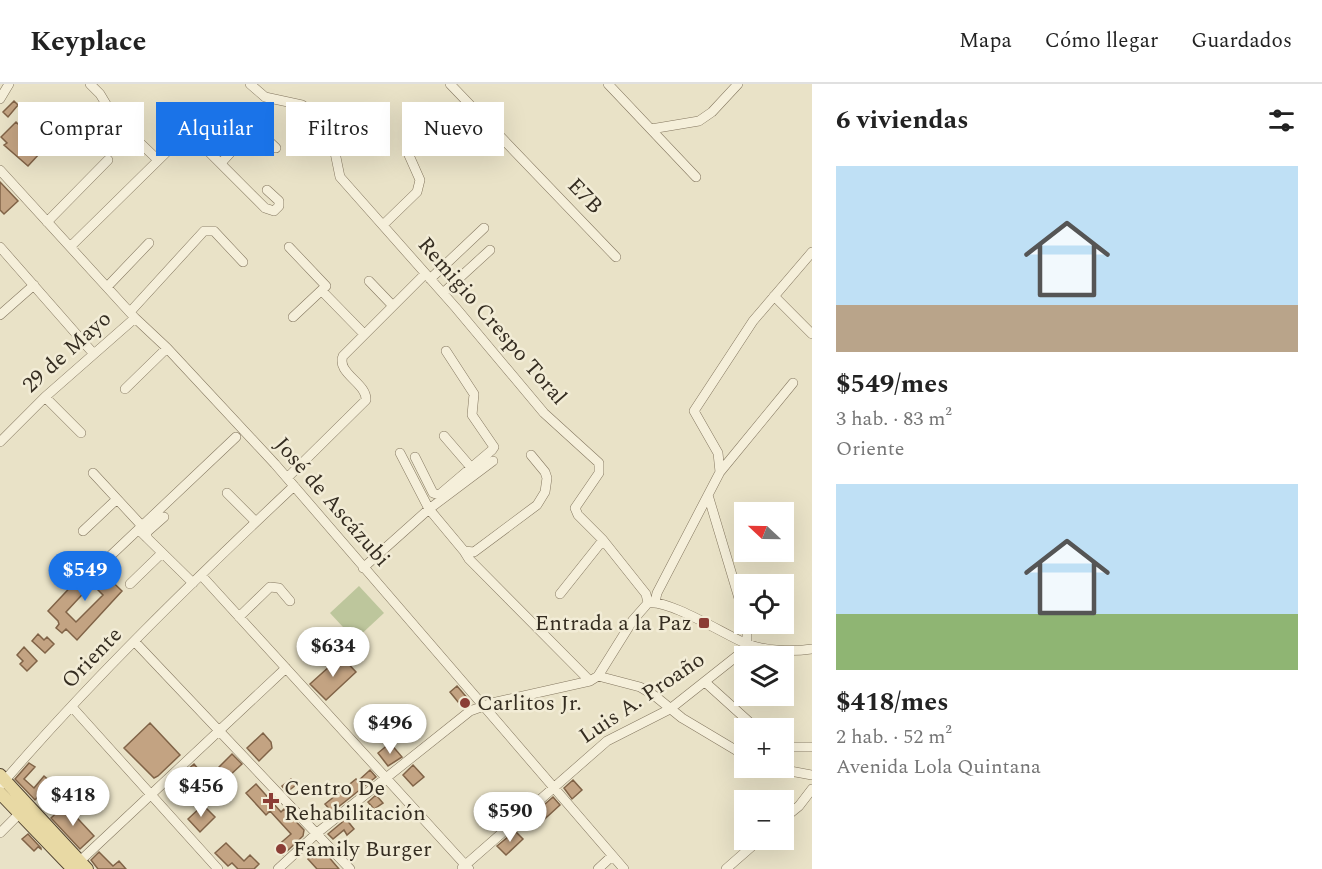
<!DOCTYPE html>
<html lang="es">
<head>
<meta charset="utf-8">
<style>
  :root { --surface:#fff; --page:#f2f2f2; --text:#222; --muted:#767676; --line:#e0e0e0; --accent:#1a73e8 }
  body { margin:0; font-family:Spectral,serif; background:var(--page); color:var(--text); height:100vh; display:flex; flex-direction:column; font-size:22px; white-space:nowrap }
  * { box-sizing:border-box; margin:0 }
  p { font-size:20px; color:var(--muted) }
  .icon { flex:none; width:33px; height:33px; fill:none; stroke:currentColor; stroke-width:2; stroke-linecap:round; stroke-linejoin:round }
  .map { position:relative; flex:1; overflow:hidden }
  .details { display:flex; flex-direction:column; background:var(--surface); width:510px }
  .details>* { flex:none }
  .banner { position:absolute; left:18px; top:18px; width:570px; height:54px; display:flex; gap:12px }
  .needle { width:39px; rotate:292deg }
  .tools { position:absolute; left:734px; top:418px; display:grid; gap:12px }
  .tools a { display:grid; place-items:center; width:60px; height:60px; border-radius:0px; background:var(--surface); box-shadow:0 6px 24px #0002; font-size:30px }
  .price { position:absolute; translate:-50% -51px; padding:0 14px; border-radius:21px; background:#fff; color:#222; font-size:20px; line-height:39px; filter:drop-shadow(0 2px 3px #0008) }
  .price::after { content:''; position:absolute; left:50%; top:36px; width:18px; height:14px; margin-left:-9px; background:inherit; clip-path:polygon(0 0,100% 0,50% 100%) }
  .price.selected { background:var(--accent); color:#fff }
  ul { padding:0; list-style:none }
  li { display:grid; align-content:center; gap:12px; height:318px; padding:0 24px }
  li span { display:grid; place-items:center; height:186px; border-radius:0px; color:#555 }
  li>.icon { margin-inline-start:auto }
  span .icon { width:108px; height:108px; fill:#fffc; stroke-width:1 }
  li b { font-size:26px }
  h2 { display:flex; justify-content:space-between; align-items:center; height:72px; padding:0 24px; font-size:26px }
  .chip { padding:0 21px; border-radius:0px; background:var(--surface); box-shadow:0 6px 24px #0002; font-size:21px; line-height:54px }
  .chip.selected { background:var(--accent); color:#fff }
  header { display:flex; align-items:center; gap:36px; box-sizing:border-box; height:84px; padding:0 30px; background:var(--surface); border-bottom:2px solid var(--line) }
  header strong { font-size:28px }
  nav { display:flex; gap:33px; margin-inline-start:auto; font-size:21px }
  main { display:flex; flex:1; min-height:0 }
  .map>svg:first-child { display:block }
  .green { fill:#bdc69c }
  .building { fill:#c3a382; stroke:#806347; stroke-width:1.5; fill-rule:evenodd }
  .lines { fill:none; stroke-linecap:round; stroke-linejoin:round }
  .minor-casing { stroke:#83765f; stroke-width:10 }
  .major-casing { stroke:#524432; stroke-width:14 }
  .minor { stroke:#f5efda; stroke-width:9 }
  .major { stroke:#e8d9a4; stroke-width:12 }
  .poi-dot { fill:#8b3d35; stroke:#f2ecd6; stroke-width:2 }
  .labels { text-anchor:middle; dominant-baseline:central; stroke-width:5; stroke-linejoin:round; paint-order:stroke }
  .street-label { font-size:22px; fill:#352d21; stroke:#f2ecd6 }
  .poi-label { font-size:22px; fill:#352d21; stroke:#f2ecd6; text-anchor:start }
</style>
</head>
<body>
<header>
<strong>Keyplace</strong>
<nav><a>Mapa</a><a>Cómo llegar</a><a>Guardados</a></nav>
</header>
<main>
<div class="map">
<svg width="812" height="785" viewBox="0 0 812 785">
  <rect width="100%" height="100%" fill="#e9e2c7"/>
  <path class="green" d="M359,502L384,529L355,556L330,529Z"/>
  <path class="building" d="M14,17L18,21L8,33L3,28Z
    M16,38L28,50L23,54L40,69L28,82L4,61L7,59L1,53Z
    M0,98L18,117L4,130L0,126Z
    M93,479L122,507L77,556L66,545L62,549L56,544L59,540L58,537L48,527ZM92,500L103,511L76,538L66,528Z
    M38,550L44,556L47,553L54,560L45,569L32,557Z
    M24,563L37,577L27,587L20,580L23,577L17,571Z
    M341,572L356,588L326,616L310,600Z
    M457,602L469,616L463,624L450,608Z
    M150,639L180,671L158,692L154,694L124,664Z
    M263,649L271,658L272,664L259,677L247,664Z
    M390,659L402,673L388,682L378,669Z
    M232,670L242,680L227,694L218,684Z
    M29,679L35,683L24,695L34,704L44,692L51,698L35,716L15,695Z
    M194,680L206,694L199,701L186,687Z
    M413,681L424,693L413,702L403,691Z
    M370,686L376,693L332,728L325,720L356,695L358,697Z
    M291,695L296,701L287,708L282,702Z
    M573,696L582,706L572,715L564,704Z
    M256,700L281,728L284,725L304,746L303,752L283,771L276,763L291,750L270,727L266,731L246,709Z
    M376,711L383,719L374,725L368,718Z
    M553,713L560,721L536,743L528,735Z
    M65,721L94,752L80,765L51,734Z
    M203,721L215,733L200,748L188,735Z
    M346,735L354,745L347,751L344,746L333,755L328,750Z
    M515,747L523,755L506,771L497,762Z
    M28,750L41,764V765L38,763L34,767L22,755Z
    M226,759L244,777L250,771L259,780L254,785H238L232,779L228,782L215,769Z
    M321,764L339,785H317L308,775Z
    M99,768L113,782L119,777L126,785H98L91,776Z"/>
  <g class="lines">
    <defs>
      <path id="minor" d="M90,0L100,10L115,35L158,76
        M250,0L265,13L302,21L325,36L331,49L340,93L456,224L544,329L599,379V389L575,424L578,431L603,456L646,510L648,519
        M450,0L616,173
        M608,0L696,93
        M0,15L9,0
        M651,45L699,37L712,28L738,0
        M222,78L253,44L258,47L276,64
        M0,86L135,234L167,264L275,380L624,785
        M47,138L108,76
        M383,141L417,108L420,96L408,69
        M71,162L185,50L193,52L265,124L274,127L279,122V117L267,106
        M0,163L93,269
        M289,163L326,202L293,233
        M430,195L484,144
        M369,197L393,222
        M107,203L149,159
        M322,207L364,250
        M443,209L490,166
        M774,212L812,250
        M130,228L204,147H214L243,178
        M0,231L34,201
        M125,305L167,264
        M45,313L81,349
        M444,352L475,388
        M0,358L45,313L135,234
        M400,369L429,425L464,467L474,468L537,421L545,408L547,394L545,388L531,371
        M415,373L433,409L439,411L492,366L494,363L472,331L474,310L446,267
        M720,388L793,299
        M93,389L142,442
        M287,394L366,316C367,299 336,289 343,272L425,190
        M227,409L256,438
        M708,411L744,531
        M139,446L193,499
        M83,447L117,415
        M146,453L147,448L164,433
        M464,467L469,475L590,597
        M106,476L236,353
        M363,484L429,425L493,377
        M201,491L469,785
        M130,500L162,469
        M560,510L603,456
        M655,518L657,509L720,388L718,369L694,327L753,237L812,168
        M239,533L270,503L279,504L290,517
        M135,558L350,785
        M598,592L640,603L655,612L682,634L744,671
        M705,598L757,645
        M72,623L218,785
        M783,660L794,663H812
        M774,684L812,691
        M0,702C91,596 192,498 294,402
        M783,735L799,722L812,705
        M0,749L20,729
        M80,777L286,584
        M462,784L607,657L670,625L742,568L747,560V540
        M278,785L317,749L470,627L492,619L590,597L598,592L633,536L648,519C669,515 725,551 747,560C766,567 792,568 812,565
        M598,785L612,772
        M726,785L759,756"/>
      <path id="major" d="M0,691L87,785
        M0,709L73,785"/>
    </defs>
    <use href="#minor" class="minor-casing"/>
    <use href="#major" class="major-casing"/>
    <use href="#minor" class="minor"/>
    <use href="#major" class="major"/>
  </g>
  <g class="poi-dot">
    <rect x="698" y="533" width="12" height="12" rx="3"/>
    <circle cx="465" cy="619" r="6"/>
    <path d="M268 708h6v6h6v6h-6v6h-6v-6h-6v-6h6z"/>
    <circle cx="281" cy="765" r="6"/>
  </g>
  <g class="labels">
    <g class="street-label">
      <text transform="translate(585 112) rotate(46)">E7B</text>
      <text transform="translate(492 237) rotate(49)">Remigio Crespo Toral</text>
      <text transform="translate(67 268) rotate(-42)">29 de Mayo</text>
      <text transform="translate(332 418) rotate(49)">José de Ascázubi</text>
      <text transform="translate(92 574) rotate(-46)">Oriente</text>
      <text transform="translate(642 614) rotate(-34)">Luis A. Proaño</text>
    </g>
    <g class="poi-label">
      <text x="692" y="539" text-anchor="end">Entrada a la Paz</text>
      <text x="477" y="619">Carlitos Jr.</text>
      <text x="284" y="704">Centro De<tspan x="284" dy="25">Rehabilitación</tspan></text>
      <text x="293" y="765">Family Burger</text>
    </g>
  </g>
</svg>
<div class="tools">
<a><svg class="needle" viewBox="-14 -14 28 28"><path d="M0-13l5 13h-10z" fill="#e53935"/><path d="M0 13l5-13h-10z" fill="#767676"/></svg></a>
<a><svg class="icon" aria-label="locate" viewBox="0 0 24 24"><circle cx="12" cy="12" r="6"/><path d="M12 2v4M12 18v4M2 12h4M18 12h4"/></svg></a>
<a><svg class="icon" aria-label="layers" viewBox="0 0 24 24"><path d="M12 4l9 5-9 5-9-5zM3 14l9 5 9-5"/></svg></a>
<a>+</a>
<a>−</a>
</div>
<b class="price selected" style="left:85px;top:518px">$549</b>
<b class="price" style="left:333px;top:594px">$634</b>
<b class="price" style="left:390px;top:671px">$496</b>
<b class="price" style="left:201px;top:734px">$456</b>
<b class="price" style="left:73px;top:743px">$418</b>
<b class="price" style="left:510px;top:759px">$590</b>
<div class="banner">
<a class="chip">Comprar</a>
<a class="chip selected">Alquilar</a>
<a class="chip">Filtros</a>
<a class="chip">Nuevo</a>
</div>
</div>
<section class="details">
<h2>6 viviendas<svg class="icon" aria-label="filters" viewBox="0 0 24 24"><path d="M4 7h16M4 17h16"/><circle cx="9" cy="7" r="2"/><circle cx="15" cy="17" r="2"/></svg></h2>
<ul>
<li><span style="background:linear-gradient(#bfe0f5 75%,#b9a48a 0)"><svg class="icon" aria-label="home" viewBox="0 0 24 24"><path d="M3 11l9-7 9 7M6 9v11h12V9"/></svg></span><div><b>$549/mes</b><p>3 hab. · 83 m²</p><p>Oriente</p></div></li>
<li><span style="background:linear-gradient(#bfe0f5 70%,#8fb573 0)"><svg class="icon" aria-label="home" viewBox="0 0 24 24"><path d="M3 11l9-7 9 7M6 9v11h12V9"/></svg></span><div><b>$418/mes</b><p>2 hab. · 52 m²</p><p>Avenida Lola Quintana</p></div></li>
</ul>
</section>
</main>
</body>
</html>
